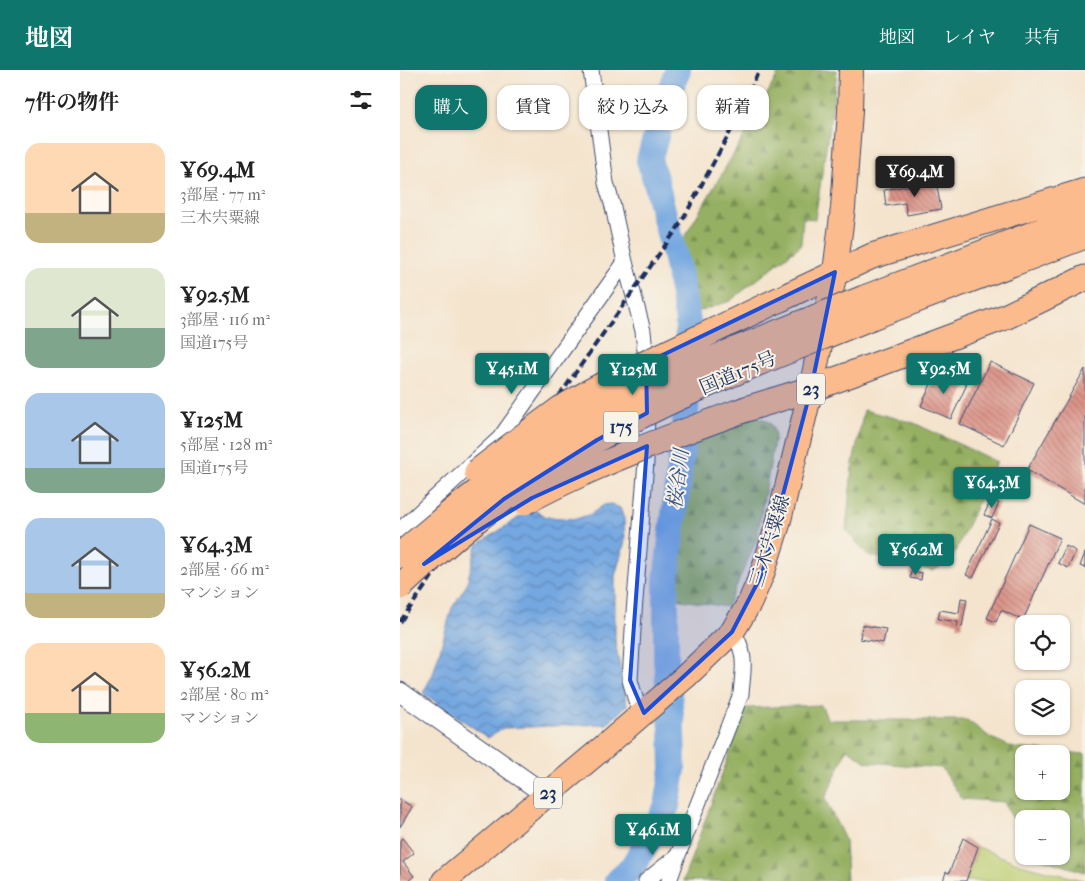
<!DOCTYPE html>
<html lang="ja">
<head>
<meta charset="utf-8">
<style>
  :root { --surface:#fff; --page:#f2f2f2; --text:#222; --muted:#767676; --accent:#0f766e }
  body { margin:0; font-family:"IM FELL French Canon","Noto Serif JP",serif; background:var(--page); color:var(--text); height:100vh; display:flex; flex-direction:column; font-size:19px; white-space:nowrap }
  * { box-sizing:border-box; margin:0 }
  p { font-size:16px; color:var(--muted) }
  .icon { flex:none; width:28px; height:28px; fill:none; stroke:currentColor; stroke-width:2; stroke-linecap:round; stroke-linejoin:round }
  .map { position:relative; flex:1; overflow:hidden }
  .panel { display:flex; flex-direction:column; background:var(--surface); width:400px }
  .panel>* { flex:none }
  .banner { position:absolute; left:15px; top:15px; width:475px; height:45px; display:flex; gap:10px }
  .buttons { position:absolute; left:615px; top:545px; display:grid; gap:10px }
  .buttons a { display:grid; place-items:center; width:55px; height:55px; border-radius:10px; background:var(--surface); box-shadow:0 1px 4px #0004; font-size:25px }
  .price { position:absolute; translate:-50% -42px; padding:0 11px; border-radius:5px; background:var(--accent); color:#fff; font-size:16px; line-height:32px; filter:drop-shadow(0 1px 2px #0008) }
  .price::after { content:''; position:absolute; left:50%; top:30px; width:15px; height:11px; margin-left:-8px; background:inherit; clip-path:polygon(0 0,100% 0,50% 100%) }
  .price.active { background:#222; color:#fff }
  ul { padding:0; list-style:none }
  li { display:flex; align-items:center; gap:15px; height:125px; padding:0 25px }
  li span { display:grid; place-items:center; flex:none; width:140px; height:100px; border-radius:15px; color:#555 }
  li>.icon { margin-inline-start:auto }
  span .icon { width:60px; height:60px; fill:#fffc; stroke-width:1 }
  li b { font-size:21px }
  h2 { display:flex; justify-content:space-between; align-items:center; height:60px; padding:0 25px; font-size:21px }
  .tag { padding:0 18px; border-radius:15px; background:var(--surface); box-shadow:0 1px 4px #0004; font-size:18px; line-height:45px }
  .tag.active { background:var(--accent); color:#fff }
  header { display:flex; align-items:center; gap:30px; box-sizing:border-box; height:70px; padding:0 25px; background:var(--accent); color:#fff }
  header strong { font-size:24px }
  nav { display:flex; gap:28px; margin-inline-start:auto; font-size:18px }
  main { display:flex; flex:1; min-height:0 }
  .map>svg:first-child { display:block }
  .forest { fill:url(#forest-firs); stroke:#587060; fill-rule:evenodd }
  .garden { fill:#bccd70; stroke:#6c7e67 }
  .water { fill:url(#water-waves); stroke:#486b9f }
  .lines { fill:none; stroke-linecap:round; stroke-linejoin:round }
  .river { stroke:#75a7e0; stroke-width:26 }
  .building { fill:url(#building-back-hatch) }
  .minor-casing { stroke:#3c4a6f; stroke-width:17 }
  .tertiary-casing { stroke:#3c4a6f; stroke-width:21 }
  .primary-casing { stroke:#3c4a6f; stroke-width:26 }
  .trunk-casing { stroke:#3c4a6f; stroke-width:27 }
  .minor { stroke:#fff; stroke-width:15 }
  .tertiary { stroke:#fff; stroke-width:19 }
  .primary { stroke:#fbbb8d; stroke-width:24 }
  .trunk { stroke:#fbbb8d; stroke-width:25 }
  .rail { stroke:#1b2f5e; stroke-width:4; stroke-dasharray:8 4; stroke-linecap:butt }
  .trunk-bridge-casing { stroke:#3c4a6f; stroke-width:27; stroke-linecap:butt }
  .trunk-bridge { stroke:#fbbb8d; stroke-width:25 }
  .marked { fill:#1d4ed8; fill-opacity:0.2; stroke:#1d4ed8; stroke-width:4; stroke-linejoin:round }
  .labels { text-anchor:middle; dominant-baseline:central; stroke-width:4; stroke-linejoin:round; paint-order:stroke }
  .shield { fill:#f7f3e8; stroke:#5d6a87; stroke-width:1 }
  .shield-label { font-size:18px; font-weight:bold; fill:#1b2f5e }
  .street-label { font-size:19px; fill:#1b2f5e; stroke:#f7f3e8 }
  .water-label { font-size:20px; font-style:italic; fill:#365385; stroke:#f7f3e8 }
</style>
</head>
<body>
<header>
<strong>地図</strong>
<nav><a>地図</a><a>レイヤ</a><a>共有</a></nav>
</header>
<main>
<section class="panel">
<h2>7件の物件<svg class="icon" aria-label="filters" viewBox="0 0 24 24"><path d="M4 7h16M4 17h16"/><circle cx="9" cy="7" r="2"/><circle cx="15" cy="17" r="2"/></svg></h2>
<ul>
<li><span style="background:linear-gradient(#ffd9b3 70%,#c2b280 0)"><svg class="icon" aria-label="home" viewBox="0 0 24 24"><path d="M3 11l9-7 9 7M6 9v11h12V9"/></svg></span><div><b>¥69.4M</b><p>3部屋 · 77 m²</p><p>三木宍粟線</p></div></li>
<li><span style="background:linear-gradient(#dfe7d0 60%,#7fa58c 0)"><svg class="icon" aria-label="home" viewBox="0 0 24 24"><path d="M3 11l9-7 9 7M6 9v11h12V9"/></svg></span><div><b>¥92.5M</b><p>3部屋 · 116 m²</p><p>国道175号</p></div></li>
<li><span style="background:linear-gradient(#a9c7e8 75%,#7fa58c 0)"><svg class="icon" aria-label="home" viewBox="0 0 24 24"><path d="M3 11l9-7 9 7M6 9v11h12V9"/></svg></span><div><b>¥125M</b><p>5部屋 · 128 m²</p><p>国道175号</p></div></li>
<li><span style="background:linear-gradient(#a9c7e8 75%,#c2b280 0)"><svg class="icon" aria-label="home" viewBox="0 0 24 24"><path d="M3 11l9-7 9 7M6 9v11h12V9"/></svg></span><div><b>¥64.3M</b><p>2部屋 · 66 m²</p><p>マンション</p></div></li>
<li><span style="background:linear-gradient(#ffd9b3 70%,#8fb573 0)"><svg class="icon" aria-label="home" viewBox="0 0 24 24"><path d="M3 11l9-7 9 7M6 9v11h12V9"/></svg></span><div><b>¥56.2M</b><p>2部屋 · 80 m²</p><p>マンション</p></div></li>
</ul>
</section>
<div class="map">
<svg width="685" height="811" viewBox="0 0 685 811">
  <defs>
    <pattern id="forest-firs" width="22" height="20" patternUnits="userSpaceOnUse" patternTransform="scale(1.25)"><rect width="22" height="20" fill="#95b062"/><path d="M5 1l3.5 6h-7zM16 11l3.5 6h-7z" fill="#799054"/></pattern>
    <pattern id="water-waves" width="16" height="10" patternUnits="userSpaceOnUse" patternTransform="scale(1.25)"><rect width="16" height="10" fill="#75a7e0"/><path d="M0 5q4-4 8 0t8 0" fill="none" stroke="#5f88b9"/></pattern>
    <pattern id="building-back-hatch" width="6" height="6" patternUnits="userSpaceOnUse" patternTransform="scale(1.25)"><rect width="6" height="6" fill="#dc9489"/><path d="M-1 5l2 2M0 0l6 6M5-1l2 2" fill="none" stroke="#b27973"/></pattern>
  </defs>
  <rect width="100%" height="100%" fill="#f7f3e8"/>
  <filter id="ink" filterUnits="userSpaceOnUse"><feTurbulence type="fractalNoise" baseFrequency=".02" numOctaves="2"/><feDisplacementMap in="SourceGraphic" scale="10" xChannelSelector="R" yChannelSelector="G"/><feConvolveMatrix kernelMatrix="1 2 1 2 8 2 1 2 1" color-interpolation-filters="sRGB"/></filter>
  <filter id="wash" filterUnits="userSpaceOnUse"><feTurbulence type="fractalNoise" baseFrequency=".0096" numOctaves="4" result="noise"/><feDisplacementMap in="SourceGraphic" scale="20" xChannelSelector="R" yChannelSelector="G"/><feGaussianBlur stdDeviation="1.12" result="paint"/><feColorMatrix in="noise" values="0 0 0 0 0 0 0 0 0 0 0 0 0 0 0 0 0 1.4 0 .05"/><feComposite in="paint" operator="in"/></filter>
  <g filter="url(#wash)">
    <rect width="100%" height="100%" fill="#f4e4cd"/>
    <path class="forest" d="M380,0H437L434,26L415,149L403,148L401,175L330,231L294,243L282,171L352,53Z
      M464,340L514,353L597,392L552,489L533,501L467,485L446,460L452,398Z
      M353,347C368,349 372,351 375,366L357,469L327,537L275,529L278,463L291,369Z
      M421,635L428,650H567L591,668L614,678L685,684V802L632,786H661V749H624V771L604,732L562,729L542,698L467,692L447,679L425,729L445,770L447,811H283L346,638ZM624,684H661V721H624Z"/>
    <path class="garden" d="M578,777L620,794L685,811H566Z"/>
    <path class="water" d="M211,434L220,438L224,449L225,471L215,506V571L227,635L207,654L103,658L88,668L23,623L33,604L52,538L66,516L77,475L132,439L147,447L176,449L191,444L204,435Z"/>
    <g class="lines">
      <path class="river" d="M217,811L232,797L245,776L267,736L273,699L272,658L266,589V511L286,345L288,251L276,189L261,133L257,115L249,90L268,25L278,0"/>
    </g>
    <g id="blocks">
      <path class="building" d="M536,111L541,139L507,145L505,133L486,136L484,120Z
        M590,292L634,313L604,375L560,354Z
        M685,299V434L627,400Z
        M537,301L567,314L551,349L521,336Z
        M591,430L599,433L592,448L584,445Z
        M592,449L599,453L573,508L566,505Z
        M629,454L660,468L623,550L601,540L596,552L587,548Z
        M666,476L676,481L668,498L658,493Z
        M685,483V498L680,496Z
        M511,501L522,503L521,510L510,508Z
        M561,528L567,529L562,557L557,556L558,552L538,549L540,540L559,543Z
        M462,555L486,559L483,573L460,569Z
        M0,729L12,737L0,757Z
        M2,768L14,783L3,792L14,806L8,811H0V770Z
        M563,768L578,777L566,811H543L546,802L549,803Z"/>
    </g>
  </g>
  <g filter="url(#ink)">
    <use href="#blocks" fill-opacity="0" stroke="#3c4a6f" stroke-width="1"/>
    <g class="lines">
      <defs>
        <path id="minor" d="M191,0L206,113L213,137L225,192L243,261L247,300
          M0,460L100,368L225,192
          M244,643L236,631L230,610L234,543L246,392L247,338
          M246,811L277,786
          M269,811L278,785L341,624C342,609 346,591 340,576C339,571 335,566 332,562"/>
        <path id="tertiary" d="M0,622L146,725"/>
        <path id="primary" d="M44,811L199,681L285,607L332,562L350,532L362,504L378,454L411,319L435,202L443,138L450,41L451,0"/>
        <path id="trunk" d="M393,223L472,186L685,121
          M464,228L685,144
          M472,247L685,166
          M346,339L411,319L605,247L685,208"/>
      </defs>
      <use href="#minor" class="minor-casing"/>
      <use href="#tertiary" class="tertiary-casing"/>
      <use href="#primary" class="primary-casing"/>
      <use href="#trunk" class="trunk-casing"/>
      <use href="#minor" class="minor"/>
      <use href="#tertiary" class="tertiary"/>
      <use href="#primary" class="primary"/>
      <use href="#trunk" class="trunk"/>
      <path class="rail" d="M0,552L281,153L344,36L359,0"/>
      <defs>
        <path id="trunk-bridge" d="M77,402L125,365L160,339L191,321L227,302L393,223
          M125,432C146,420 168,410 190,400C241,377 294,358 346,339
          M0,485L50,443L91,411L134,382L185,351L302,293L464,228
          M0,517C33,486 67,456 104,429C133,408 165,388 196,370C283,320 379,285 472,247"/>
      </defs>
      <use href="#trunk-bridge" class="trunk-bridge-casing"/>
      <use href="#trunk-bridge" class="trunk-bridge"/>
    </g>
  </g>
  <path class="marked" d="M435,202L411,319L362,504L332,562L244,643L230,610L247,376L132,428L24,494L104,429L197,370L247,343L246,293Z"/>
  <g class="labels">
    <g class="shield">
      <rect x="397" y="303.5" width="28" height="31" rx="4"/>
      <rect x="203.5" y="341.5" width="35" height="31" rx="4"/>
      <rect x="134" y="707.5" width="28" height="31" rx="4"/>
    </g>
    <g class="shield-label">
      <text x="411" y="319">23</text>
      <text x="221" y="357">175</text>
      <text x="148" y="723">23</text>
    </g>
    <g class="street-label">
      <text transform="translate(338 303) rotate(-23)">国道175号</text>
      <text transform="translate(370 471) rotate(-73)">三木宍粟線</text>
    </g>
    <g class="water-label">
      <text transform="translate(278 409) rotate(-83)">桜谷川</text>
    </g>
  </g>
</svg>
<div class="buttons">
<a><svg class="icon" aria-label="locate" viewBox="0 0 24 24"><circle cx="12" cy="12" r="6"/><path d="M12 2v4M12 18v4M2 12h4M18 12h4"/></svg></a>
<a><svg class="icon" aria-label="layers" viewBox="0 0 24 24"><path d="M12 4l9 5-9 5-9-5zM3 14l9 5 9-5"/></svg></a>
<a>+</a>
<a>−</a>
</div>
<b class="price active" style="left:515px;top:128px">¥69.4M</b>
<b class="price" style="left:112px;top:325px">¥45.1M</b>
<b class="price" style="left:544px;top:325px">¥92.5M</b>
<b class="price" style="left:233px;top:326px">¥125M</b>
<b class="price" style="left:592px;top:439px">¥64.3M</b>
<b class="price" style="left:516px;top:506px">¥56.2M</b>
<b class="price" style="left:253px;top:786px">¥46.1M</b>
<div class="banner">
<a class="tag active">購入</a>
<a class="tag">賃貸</a>
<a class="tag">絞り込み</a>
<a class="tag">新着</a>
</div>
</div>
</main>
</body>
</html>
